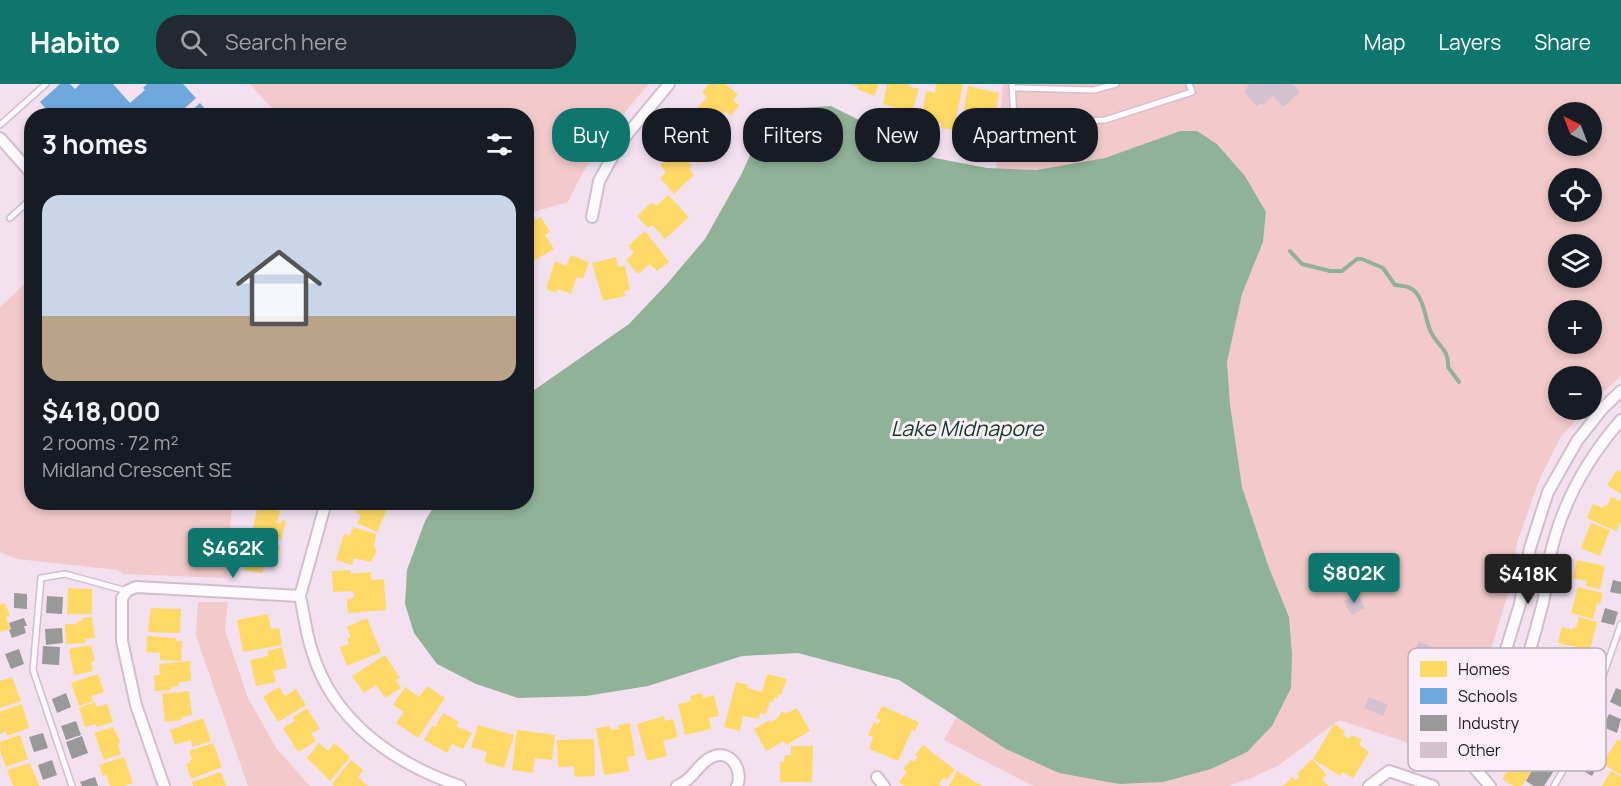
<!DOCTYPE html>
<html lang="en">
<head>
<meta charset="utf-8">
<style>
  :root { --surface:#171b24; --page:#242831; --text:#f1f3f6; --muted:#9ea1a6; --accent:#0f766e }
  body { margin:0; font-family:Manrope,sans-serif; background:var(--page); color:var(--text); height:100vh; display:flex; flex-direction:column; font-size:22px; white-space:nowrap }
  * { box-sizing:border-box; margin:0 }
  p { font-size:20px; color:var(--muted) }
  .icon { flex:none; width:33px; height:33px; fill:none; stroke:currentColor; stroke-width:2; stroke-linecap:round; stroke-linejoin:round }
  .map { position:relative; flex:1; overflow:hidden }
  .side { position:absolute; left:24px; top:24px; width:510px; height:402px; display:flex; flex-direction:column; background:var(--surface); border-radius:24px; box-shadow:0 3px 9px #0003 }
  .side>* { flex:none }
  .banner { position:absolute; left:552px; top:24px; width:570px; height:54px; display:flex; gap:12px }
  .needle { width:39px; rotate:318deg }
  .fabs { position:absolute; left:1548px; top:18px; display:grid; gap:12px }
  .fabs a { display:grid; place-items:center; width:54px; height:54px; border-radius:50%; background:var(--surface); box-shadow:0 3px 9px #0003; font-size:30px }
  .price { position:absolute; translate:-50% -51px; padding:0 14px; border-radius:6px; background:var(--accent); color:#fff; font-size:20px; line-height:39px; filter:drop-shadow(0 2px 3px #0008) }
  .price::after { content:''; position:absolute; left:50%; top:36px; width:18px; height:14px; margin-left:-9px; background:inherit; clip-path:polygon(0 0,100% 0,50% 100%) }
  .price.active { background:#222; color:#fff }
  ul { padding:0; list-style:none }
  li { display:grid; align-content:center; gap:12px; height:318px; padding:0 18px }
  li span { display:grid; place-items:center; height:186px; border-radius:18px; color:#555 }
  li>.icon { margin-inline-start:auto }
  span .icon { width:108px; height:108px; fill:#fffc; stroke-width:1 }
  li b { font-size:26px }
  h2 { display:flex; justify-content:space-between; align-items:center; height:72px; padding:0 18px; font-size:26px }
  .pill { padding:0 21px; border-radius:24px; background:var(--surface); box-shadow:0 3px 9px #0003; font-size:21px; line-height:54px }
  .pill.active { background:var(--accent); color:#fff }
  header { display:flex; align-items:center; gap:36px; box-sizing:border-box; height:84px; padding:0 30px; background:var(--accent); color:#fff }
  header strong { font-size:28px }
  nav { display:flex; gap:33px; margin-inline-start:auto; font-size:21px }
  .search { width:420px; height:54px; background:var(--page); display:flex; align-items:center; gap:15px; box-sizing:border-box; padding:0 21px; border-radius:24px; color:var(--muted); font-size:22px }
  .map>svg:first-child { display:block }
  .green { fill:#f3cacb; fill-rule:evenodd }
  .water { fill:#90b297 }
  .homes { fill:#ffd966 }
  .schools { fill:#6fa8dc }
  .industry { fill:#999 }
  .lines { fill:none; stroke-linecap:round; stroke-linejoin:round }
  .stream { stroke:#90b297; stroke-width:4 }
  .building { fill:#d3c1d0 }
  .service-casing { stroke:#d0becd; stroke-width:8 }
  .minor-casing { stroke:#d0becd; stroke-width:14 }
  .service { stroke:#fdfafd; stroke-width:5 }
  .minor { stroke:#fdfafd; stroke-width:10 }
  .labels { text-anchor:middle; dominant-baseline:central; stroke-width:6; stroke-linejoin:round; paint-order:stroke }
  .water-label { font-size:21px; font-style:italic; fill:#0e3b1c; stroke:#faeff8 }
  .key { fill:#faeff8; stroke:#bbaeb9; stroke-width:1.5 }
  .key-label { font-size:16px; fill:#271526 }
</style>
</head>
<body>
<header>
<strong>Habito</strong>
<div class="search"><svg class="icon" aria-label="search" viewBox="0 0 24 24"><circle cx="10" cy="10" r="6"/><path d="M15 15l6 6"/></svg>Search here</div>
<nav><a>Map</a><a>Layers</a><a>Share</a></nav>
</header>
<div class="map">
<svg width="1621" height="702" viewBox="0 0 1621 702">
  <rect width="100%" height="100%" fill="#f3e1f0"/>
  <path class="green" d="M250,0H649C617,36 588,74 568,118L527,130L526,32L278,31Z
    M1003,0H1621V292L1592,318V292H1558V326H1585L1561,353L1540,394L1517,459L1511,500L1484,588L1454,642L1433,667L1339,636L1279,681L1254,693L1228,702H1033L944,656L957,632L1006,665L1289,533L1268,481L1242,403L1230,320L1227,278L1242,210L1263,158L1266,128L1245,92L1217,60L1180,47L1105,74L1036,86L996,85ZM1558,28H1592V62H1558ZM1558,94H1592V128H1558ZM1558,160H1592V194H1558ZM1558,226H1592V260H1558Z
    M31,194L32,418L232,419L227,494L123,490L117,486L17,475L0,468V223Z
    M198,518H228L225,546L248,614L277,665L310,702H248L196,552Z"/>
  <path class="water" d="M831,22L935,74L987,84L1036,86L1105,74L1180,47H1197L1217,60L1245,92L1266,128L1263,158L1242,210L1227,278L1230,320L1242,403L1268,481L1289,533L1292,570L1291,604L1272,642L1247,668L1211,685L1163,698L1119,700L1059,689L1006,665L899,596L798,569L742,572L648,602L586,612L518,614L476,600L437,580L414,549L405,520L407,486L425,437L436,419L526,418L527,311L629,240L666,201L705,155L741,91L760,50L777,32L798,24Z"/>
  <path class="homes" d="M709,0H725L738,10L733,16L739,21L731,32L725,27L714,40L696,26L707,13L702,9Z
    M851,0H879L874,12L857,5L858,3Z
    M887,0H909L908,2L919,5L912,28L883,20Z
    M936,0H963L954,46L941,44V39L933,38L932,43L920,40L926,7L935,9Z
    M968,2L999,9L992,48L961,42Z
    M693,32L720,53L699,80L683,67L689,59L678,51Z
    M677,65L692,82L689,85L694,91L674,110L660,94L666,88L660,81Z
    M668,111L689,133L665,155L652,141L648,144L637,132L652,118L656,122Z
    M533,130L536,136L541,133L550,148L545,151L554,165L530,179L526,174V133Z
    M645,147L669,178L657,187L650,180L638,190L626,176L634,169L628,162Z
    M571,171L589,178L583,195L577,193L571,210L558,205L556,209L546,205L555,177L566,182Z
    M616,173L618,183L625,182L630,206L624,207L625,212L603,217L592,179Z
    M1617,386L1621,388V410L1607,401Z
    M1611,413L1621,417V437L1616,447L1587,434L1593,420L1603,424L1604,421L1607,422Z
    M263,418H273L272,421L279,422L278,427H280L277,439L281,440L282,436L286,437L281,456L252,448L258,422L262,423Z
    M354,418H390L377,448L357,439L361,431L355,428L357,422L353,420Z
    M1591,439L1610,446L1600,472L1581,464Z
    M353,443L376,450L374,463L377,466L371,478L354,474L352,481L336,476L344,450L350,452Z
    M247,457L280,462L278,477L266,476L262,489L244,486Z
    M1577,476L1605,482L1600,505L1586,502L1587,497L1573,494Z
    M350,486L351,490L371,488V496L384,495L386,526L348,529L347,515L354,514L353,507L333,508L332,487Z
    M1578,503L1603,509L1600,520L1597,519L1593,535L1571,529Z
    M68,504L92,505V530H67Z
    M5,519L10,532L6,533L10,545L0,548V521Z
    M151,524L181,525L180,549L148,548Z
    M268,530L271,545L279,544L282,561L243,568L237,536Z
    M92,533L95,554L85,555V559L66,560L65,540H77V537H82V534Z
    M1579,533L1597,538L1590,566L1558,559L1562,543L1572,546L1573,543L1576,544Z
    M367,534L381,568L347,582L340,563L349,560L347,555L351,553L347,543Z
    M147,552L176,554V557H182L181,577L160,576V569L146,568Z
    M91,561L95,577L91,578L93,587L74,591L69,565Z
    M1562,562L1586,570L1578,595L1555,587Z
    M282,563L287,584L273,587L276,598L256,602L250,576L268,572L267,567Z
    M385,571L400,594L396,596L401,604L385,614L376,601L364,609L352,592Z
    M190,577L191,597L179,598V602L171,603V606L155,607L154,591H160L159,580Z
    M98,590L104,608L91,612L93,617L79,622L71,599Z
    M767,590L787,595L781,611L779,610L778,614L774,613L773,618L770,617L766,630L760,629L759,635L743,632L740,647L724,643L736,598L748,601L747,604L762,608Z
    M12,593L21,617L0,624V597Z
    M427,602L445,614L418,654L396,639L404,628L393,621L405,603L419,613Z
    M279,603L285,612L296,605L306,621L278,638L263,613Z
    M189,607L192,631L181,633L182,636L165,638L162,610Z
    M702,609L703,614L714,611L719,632L709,634L711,645L685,651L678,620L691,617L690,612Z
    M95,618L97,623L107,620L113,638L97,643L95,640L85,643L79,624Z
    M22,620L29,644L7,652L6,647L0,650V628Z
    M882,622L919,638L915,647L912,646L898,677L869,665L873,653L868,651L874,638L878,640L881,636L876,634Z
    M307,624L320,645L311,649L316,657L298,668L283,644L295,637L293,633Z
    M797,624L810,647L786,661L784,657L766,667L754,645L770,636L771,638L779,633L781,628L787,629Z
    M443,629L459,638L456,642L472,649L463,665L452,660L447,669L424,656L432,642L435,643Z
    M664,632L665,637L673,635L678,653L663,657L667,672L647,677L637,640Z
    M203,634L211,657L193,663L190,656L175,661L170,646Z
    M630,639L635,672L627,673L629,687L604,691L596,644L610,642L611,646L619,645L618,641Z
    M1334,640L1345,647L1343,651L1349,655L1352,651L1362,656L1359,661L1369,668L1353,694L1343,688L1340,692L1313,675Z
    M478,641L514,651L504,684L484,678L487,668L471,663Z
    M113,643L121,659L118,660L121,670L104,676L94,649Z
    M517,646L555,651L552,676L535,674L533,689L512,686Z
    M20,651L28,675L6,683L1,670L0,658Z
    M594,655L595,692L575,693L574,682L558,683L557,656Z
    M1618,655L1621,657V691L1602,679Z
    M213,659L222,683L191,695L186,680L190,679V676H192L189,667Z
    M319,659L328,667L334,659L350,673L330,697L307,674Z
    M923,661L955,686L947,696L943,694L939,700L941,702H904L899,698L907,688L903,685L911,676L914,678L918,673L915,671Z
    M791,662H813L812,698H780V678H784L785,671H791Z
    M1514,671L1534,684L1522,702H1513L1502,695L1508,686L1505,684Z
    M124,673L133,699L124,702H110L106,690L103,692L99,681Z
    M1312,675L1327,691L1322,695L1328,702H1283L1293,693L1296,696L1300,693L1297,690Z
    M351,676L363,686L358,693L368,702H334L332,700Z
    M30,679L39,702H13L7,686Z
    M957,687L982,702H949Z
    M1611,687L1621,693V702H1602Z
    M221,688L226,702H193L192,698Z"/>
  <path class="schools" d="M60,0H70L75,5L80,0H113L130,19L145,6L143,4L147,0H183L196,14L176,32H52L40,18Z
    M200,19L211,32H185Z"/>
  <path class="industry" d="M1613,496L1621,498V510L1610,508Z
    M14,509L27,510V525L14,524Z
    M47,512L63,513L62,530L46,529Z
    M1605,524L1618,528L1614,541L1601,538Z
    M24,534L27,542H24L26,549L12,554L9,546L11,545L9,539Z
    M62,544L63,559L46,561L45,545Z
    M43,562L60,563L59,581L42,580Z
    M19,565L24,580L11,585L5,570Z
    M1616,604L1621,606V623L1610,618Z
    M66,609L71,623L57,629L52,615Z
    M1609,630L1621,635L1617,649L1603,643Z
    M76,637L81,651L66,656L61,642Z
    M43,649L48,664L34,668L29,653Z
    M82,652L88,669L72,675L66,658Z
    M1411,670L1425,676L1422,684L1408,678Z
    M1546,671L1559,679L1544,702H1534L1526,697L1534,683L1537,685Z
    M1585,672L1599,680L1592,692L1578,684Z
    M52,676L57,691L43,696L38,681Z
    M95,693L98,702H82L80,698Z"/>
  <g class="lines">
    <path class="stream" d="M1290,167L1302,180L1330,187H1342L1357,175H1362L1383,184L1395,201C1403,202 1412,202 1417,210C1425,220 1425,234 1430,246C1437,263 1449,263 1448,283L1459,298"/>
  </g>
  <path class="building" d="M1249,0H1293L1300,8L1283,23L1273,12L1263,21L1261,19L1257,22L1244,8Z
    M1358,510L1365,524L1351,531L1344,517Z
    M1419,557L1438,566L1433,577L1414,568Z
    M1369,613L1388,621L1383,632L1364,624Z
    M1419,632L1431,647L1418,657L1407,642Z"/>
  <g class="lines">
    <defs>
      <path id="service" d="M1012,0L1014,35L1030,40L1105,36L1192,8L1189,0
        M1012,4L1094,6L1116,0
        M0,41L46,0
        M10,134L32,114
        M72,702L33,586L41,494L65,490L127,507
        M1554,702L1581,655L1621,540"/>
      <path id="minor" d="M0,54L32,90
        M592,133L599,97L620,59L669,0
        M300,512L326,418
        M1470,679L1459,665V659L1484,616L1504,572L1520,520L1530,464L1548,408L1577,357L1603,324L1621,307
        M877,693L884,702
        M164,702L136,621L122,557V514L127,507L136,503L300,512C304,530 306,549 312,567C333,637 393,679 460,702
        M677,702C693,696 697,681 710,674C729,663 744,685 737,702
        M1369,702L1389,687L1433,702
        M1490,702L1470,679C1489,651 1506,622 1520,592C1530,571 1535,548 1541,526C1546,511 1546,493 1549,477C1560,423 1585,377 1621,336"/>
    </defs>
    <use href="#service" class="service-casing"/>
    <use href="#minor" class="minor-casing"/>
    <use href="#service" class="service"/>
    <use href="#minor" class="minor"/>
  </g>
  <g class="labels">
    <g class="water-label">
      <text x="967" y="344">Lake Midnapore</text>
    </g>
  </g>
  <rect x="1408" y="564" width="198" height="123" rx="9" class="key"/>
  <rect x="1420" y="577" width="27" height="16" fill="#ffd966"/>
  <rect x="1420" y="604" width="27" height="16" fill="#6fa8dc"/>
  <rect x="1420" y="631" width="27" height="16" fill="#999"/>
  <rect x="1420" y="658" width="27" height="16" fill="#d3c1d0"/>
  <g class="key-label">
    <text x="1458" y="591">Homes</text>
    <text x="1458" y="618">Schools</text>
    <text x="1458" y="645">Industry</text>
    <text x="1458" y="672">Other</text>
  </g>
</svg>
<div class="fabs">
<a><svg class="needle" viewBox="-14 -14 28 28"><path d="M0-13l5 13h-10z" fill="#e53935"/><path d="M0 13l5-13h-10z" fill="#9ea1a6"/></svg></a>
<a><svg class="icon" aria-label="locate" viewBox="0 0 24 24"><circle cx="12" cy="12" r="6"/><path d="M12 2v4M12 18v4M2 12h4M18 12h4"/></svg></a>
<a><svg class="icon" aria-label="layers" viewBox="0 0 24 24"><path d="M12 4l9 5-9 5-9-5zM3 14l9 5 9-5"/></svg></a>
<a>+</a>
<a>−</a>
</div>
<b class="price" style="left:233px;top:495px">$462K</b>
<b class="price" style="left:1354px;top:520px">$802K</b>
<b class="price active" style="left:1528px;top:521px">$418K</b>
<div class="banner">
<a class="pill active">Buy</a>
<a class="pill">Rent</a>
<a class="pill">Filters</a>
<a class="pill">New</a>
<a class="pill">Apartment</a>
</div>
<section class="side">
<h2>3 homes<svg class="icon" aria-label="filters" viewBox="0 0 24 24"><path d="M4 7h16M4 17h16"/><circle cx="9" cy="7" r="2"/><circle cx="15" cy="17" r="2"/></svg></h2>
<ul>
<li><span style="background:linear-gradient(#c9d6e8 65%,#b9a48a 0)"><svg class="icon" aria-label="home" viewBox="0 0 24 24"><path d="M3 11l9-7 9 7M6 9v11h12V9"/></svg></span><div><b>$418,000</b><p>2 rooms · 72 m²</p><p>Midland Crescent SE</p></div></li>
</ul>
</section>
</div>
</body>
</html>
